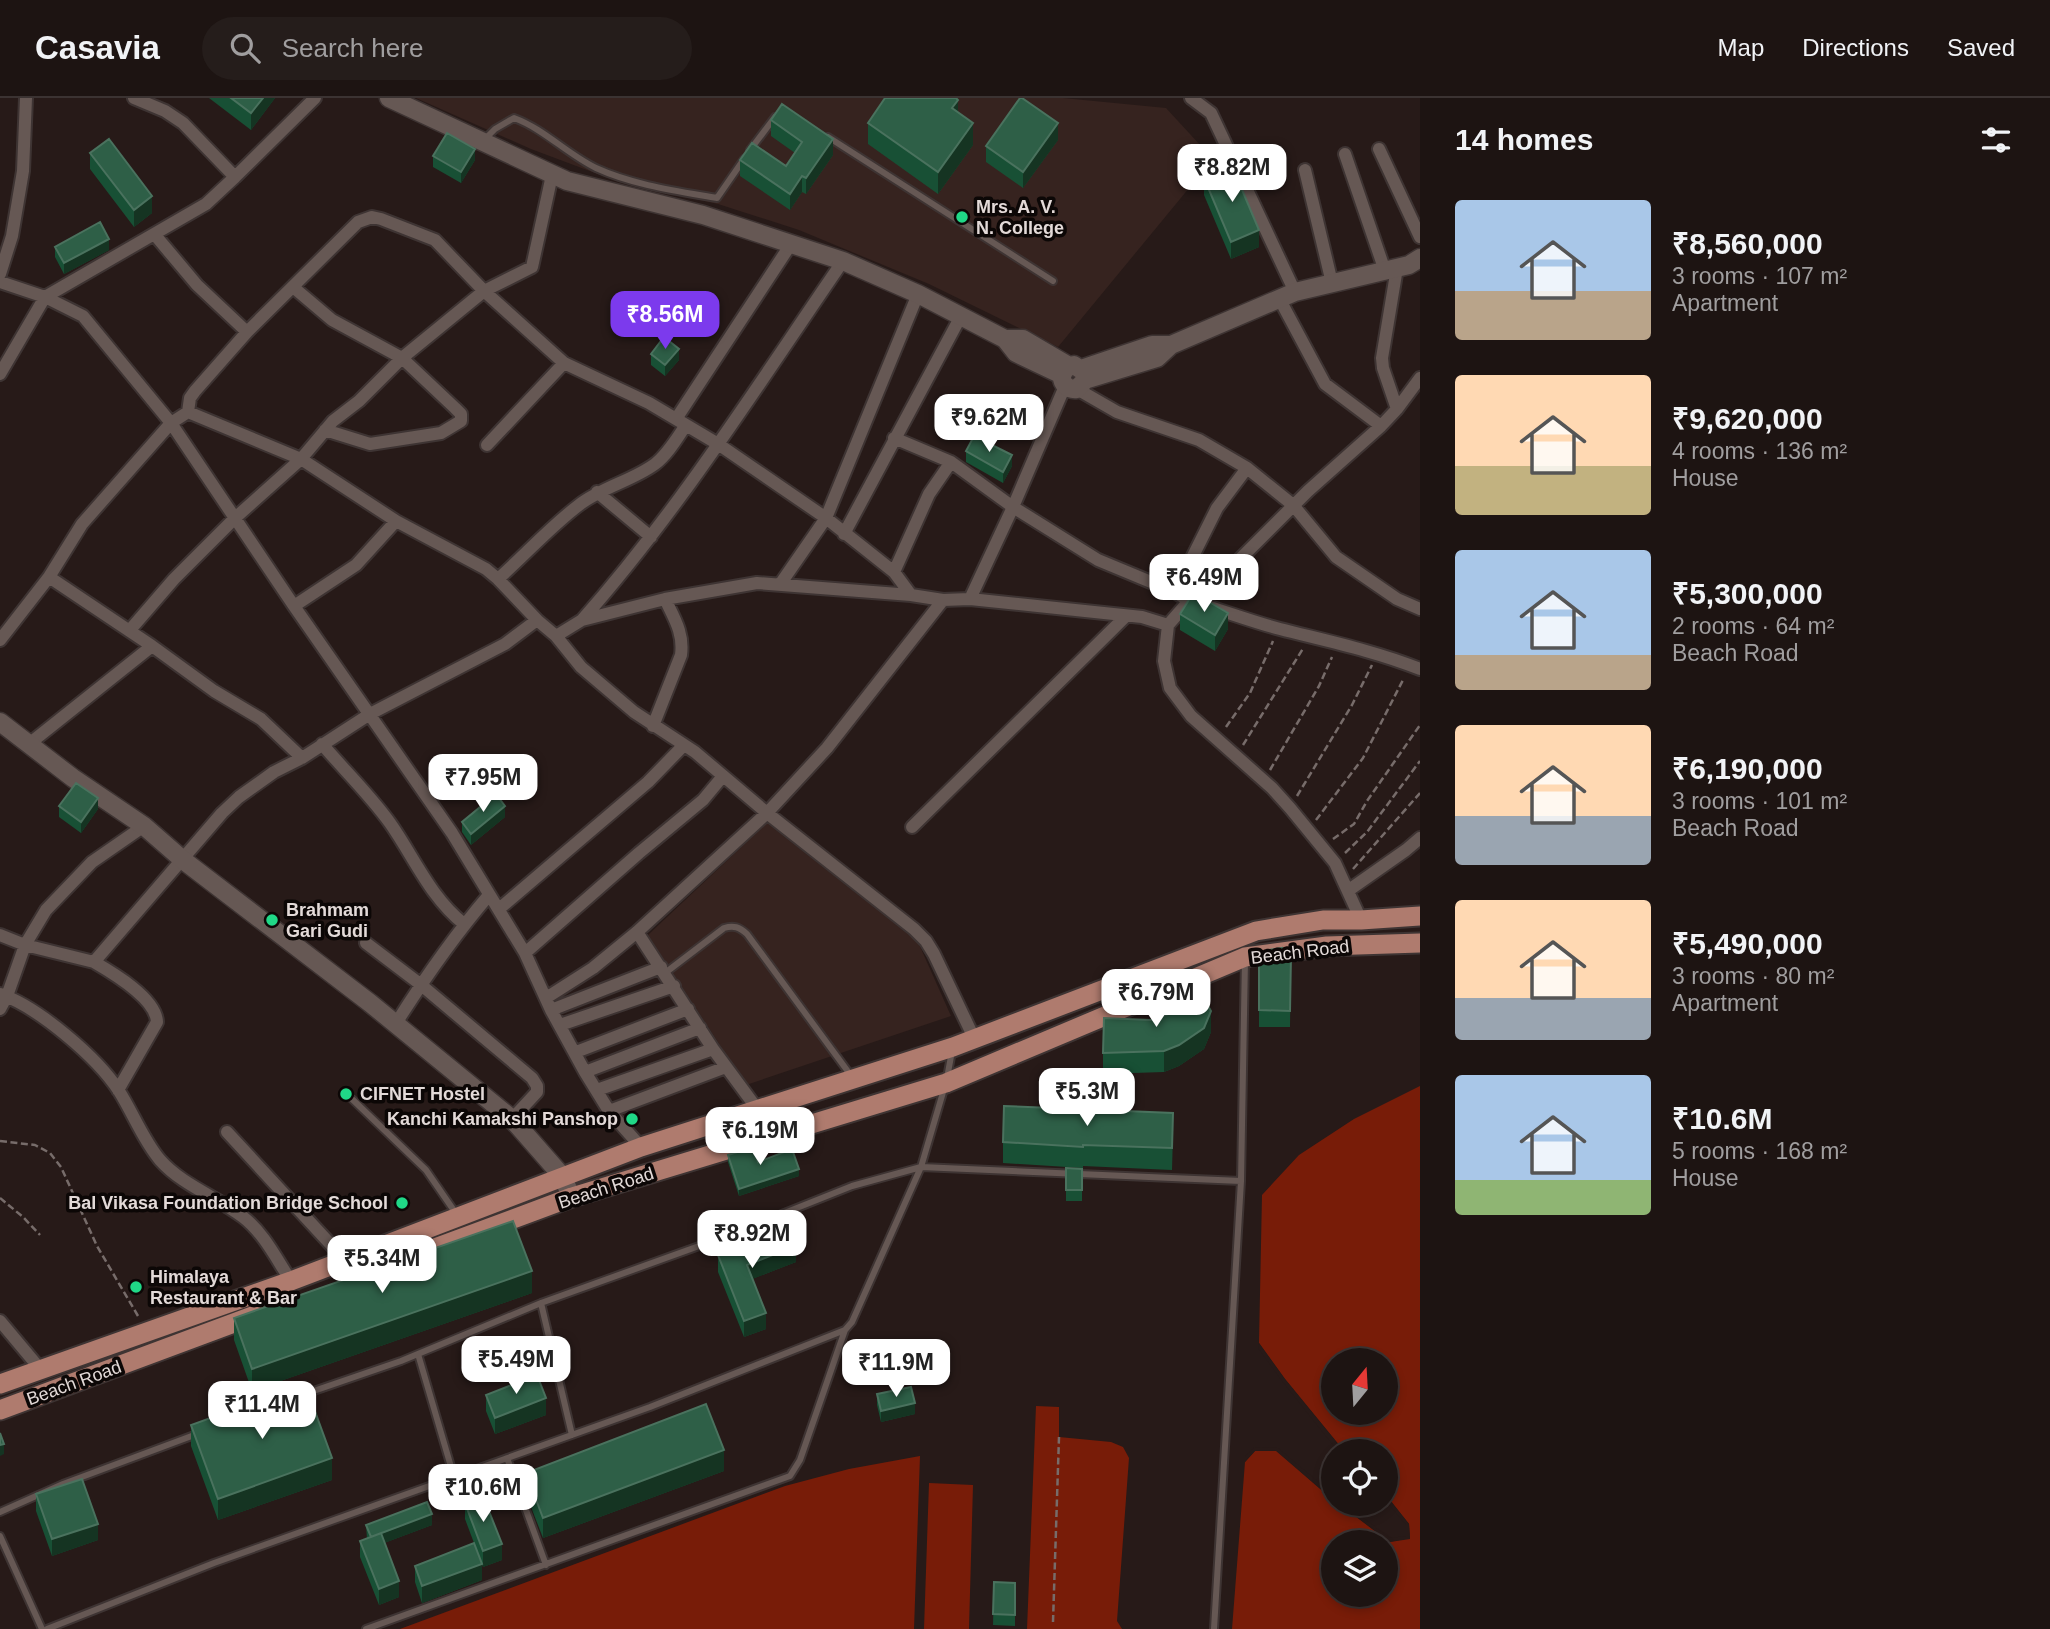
<!DOCTYPE html>
<html lang="en">
<head>
<meta charset="utf-8">
<style>
  :root { --surface:#1d1412; --page:#251d1b; --text:#f1f3f6; --muted:#a09e9f; --line:#3b3332; --accent:#7c3aed }
  body { margin:0; font-family:Helvetica,sans-serif; background:var(--page); color:var(--text); height:100vh; display:flex; flex-direction:column; font-size:26px; white-space:nowrap }
  * { box-sizing:border-box; margin:0 }
  p { font-size:23px; color:var(--muted) }
  .icon { flex:none; width:38px; height:38px; fill:none; stroke:currentColor; stroke-width:2; stroke-linecap:round; stroke-linejoin:round }
  .map { position:relative; flex:1; overflow:hidden }
  .panel { display:flex; flex-direction:column; background:var(--surface); width:630px }
  .panel>* { flex:none }
  .needle { width:46px; rotate:18deg }
  .buttons { position:absolute; left:1321px; top:1250px; display:grid; gap:14px }
  .buttons a { display:grid; place-items:center; width:77px; height:77px; border-radius:50%; background:var(--surface); box-shadow:0 4px 10px #0003,0 0 0 2px var(--line); font-size:35px }
  .price { position:absolute; translate:-50% -60px; padding:0 16px; border-radius:14px; background:#fff; color:#222; font-size:23px; line-height:46px; filter:drop-shadow(0 2px 4px #0008) }
  .price::after { content:''; position:absolute; left:50%; top:42px; width:21px; height:16px; margin-left:-10px; background:inherit; clip-path:polygon(0 0,100% 0,50% 100%) }
  .price.active { background:var(--accent); color:#fff }
  ul { padding:0; list-style:none }
  li { display:flex; align-items:center; gap:21px; height:175px; padding:0 35px }
  li span { display:grid; place-items:center; flex:none; width:196px; height:140px; border-radius:7px; color:#555 }
  li>.icon { margin-inline-start:auto }
  span .icon { width:84px; height:84px; fill:#fffc; stroke-width:1 }
  li b { font-size:30px }
  h2 { display:flex; justify-content:space-between; align-items:center; height:84px; padding:0 35px; font-size:30px }
  header { display:flex; align-items:center; gap:42px; box-sizing:border-box; height:98px; padding:0 35px; background:var(--surface); border-bottom:2px solid var(--line) }
  header strong { font-size:33px }
  nav { display:flex; gap:38px; margin-inline-start:auto; font-size:24px }
  .search { width:490px; height:63px; background:var(--page); display:flex; align-items:center; gap:18px; box-sizing:border-box; padding:0 24px; border-radius:38px; color:var(--muted); font-size:26px }
  main { display:flex; flex:1; min-height:0 }
  .map>svg:first-child { display:block }
  .built { fill:#36231f }
  .water { fill:#781c08; fill-rule:evenodd }
  .pier { fill:#271a18 }
  .lines { fill:none; stroke-linecap:round; stroke-linejoin:round }
  .lane-casing { stroke:#3e3433; stroke-width:10 }
  .street-casing { stroke:#3e3433; stroke-width:16 }
  .secondary-casing { stroke:#3e3433; stroke-width:21 }
  .primary-casing { stroke:#3e3433; stroke-width:23 }
  .path { stroke:#776c6a; stroke-width:2.5; stroke-dasharray:7 3.5; stroke-linecap:butt }
  .lane { stroke:#665854; stroke-width:6 }
  .street { stroke:#665854; stroke-width:12 }
  .secondary { stroke:#665854; stroke-width:18 }
  .primary { stroke:#af7b6e; stroke-width:19 }
  .wall { fill:#185035 }
  .shaded-wall { fill:#153422 }
  .building { fill:#2e5f47; stroke:#4a725e; stroke-width:2 }
  .poi-dot { fill:#20d887; stroke:#0c0706; stroke-width:2.5 }
  .labels { text-anchor:middle; dominant-baseline:central; stroke-width:7; stroke-linejoin:round; paint-order:stroke }
  .poi-label { font-size:18px; font-weight:bold; fill:#e3dad8; stroke:#0c0706; text-anchor:start }
  .street-label { font-size:18px; fill:#e3dad8; stroke:#0c0706 }
</style>
</head>
<body>
<header>
<strong>Casavia</strong>
<div class="search"><svg class="icon" aria-label="search" viewBox="0 0 24 24"><circle cx="10" cy="10" r="6"/><path d="M15 15l6 6"/></svg>Search here</div>
<nav><a>Map</a><a>Directions</a><a>Saved</a></nav>
</header>
<main>
<div class="map">
<svg width="1420" height="1531" viewBox="0 0 1420 1531">
  <rect width="100%" height="100%" fill="#271a18"/>
  <path class="built" d="M416,0H1063L1166,10L1213,61L1058,249L929,186L799,132L718,106L619,84L531,51Z
    M767,725L918,844L951,918L746,987L648,837Z"/>
  <path class="water" d="M1420,988V1531H1232L1245,1364L1255,1353L1276,1352L1333,1402L1334,1405H1338L1389,1444L1410,1440L1409,1426L1386,1397V1353H1344L1285,1281L1259,1245L1262,1097L1299,1057L1354,1021ZM1334,1262H1386V1314H1334ZM1334,1444H1386V1496H1334Z
    M1036,1308L1059,1309V1339L1111,1344L1123,1349L1129,1360L1117,1523L1122,1531H1027Z
    M920,1358L914,1531H400L785,1388L849,1371Z
    M929,1385L973,1387L969,1531H924Z"/>
  <path class="pier" d="M1259,1245L1285,1281L1344,1353H1339L1329,1342L1282,1283L1258,1250Z
    M1254,1349L1278,1350L1334,1397L1333,1402L1276,1353H1255L1245,1364V1359Z
    M1386,1397L1409,1426L1410,1441L1390,1444L1338,1405H1344L1390,1440L1406,1438V1427L1386,1403Z"/>
  <g class="lines">
    <defs>
      <path id="lane" d="M828,39L1053,183
        M485,41L495,31L514,20C544,31 567,56 596,70C633,87 677,93 717,100L744,61
        M750,52L775,19
        M665,875L724,830C734,827 739,829 747,836L852,979
        M947,980L952,953
        M352,1001L426,1072L457,1117
        M541,1205L572,1337
        M418,1256L454,1379
        M302,1297L401,1263L541,1205L724,1139L852,1088L921,1069L1241,1083
        M507,1360L546,1467
        M0,1414L63,1386L197,1336
        M0,1438L42,1531
        M47,1531L214,1465L650,1309L845,1232L852,1224L921,1069L944,991
        M366,1531L790,1378L800,1362L845,1232
        M1214,1531L1241,1083L1245,861"/>
      <path id="street" d="M1191,0L1211,15L1295,194
        M1379,51L1420,139
        M1345,56L1385,173
        M1305,72L1332,185
        M235,79L315,0
        M155,137L197,187L247,234
        M1397,170L1382,260L1383,270L1397,311
        M0,176L12,138L23,73L26,0
        M0,184L45,199L83,218L171,325L188,314L301,361L396,423L486,471L498,481L537,522L505,546L370,616L302,660L274,674L239,699L222,715L94,864L25,847L0,837
        M1279,200L1325,286L1381,328
        M0,276L45,199L206,106L235,79L183,25L165,13L134,0
        M1077,291L1117,314L1199,342L1247,370L1293,407L1336,459L1397,501L1420,511
        M188,314L190,300L195,293L247,234L358,124L372,119L381,121L435,142L484,193L564,265L649,305L718,346L826,420L894,474L911,497
        M676,321L791,146
        M325,332L370,346L441,335L461,323V316L455,310L402,260L484,193L532,169L552,77
        M894,340L951,364
        M487,347L564,265
        M597,394L651,439
        M844,436L961,218
        M894,474L929,396L951,364L1013,409L1065,288
        M49,479L152,548L214,593L261,621L302,660
        M498,481C525,457 550,429 579,407C602,389 632,383 655,366C668,356 677,340 686,327
        M781,485L826,420L918,196
        M1175,494L1217,410L1247,370
        M970,501L1013,409L1098,462L1175,494L1189,503L1235,466L1308,393L1381,328L1397,311L1420,280
        M294,508L356,467L396,423
        M1213,510C1235,517 1257,525 1280,531C1327,543 1375,553 1420,571
        M537,522L556,538L581,569L634,614L695,654L767,715L914,831L926,843L934,856L974,940
        M582,522C680,411 759,285 843,163
        M1168,527L1189,503L1195,505
        M130,532L174,481L235,420L301,361L333,323L359,303L402,260L332,222L293,189
        M556,538L582,522L665,501L757,485L911,497L943,502
        M0,542L49,479L82,426L171,325L294,508L452,735L525,855L551,912L585,974L609,1013L641,1049
        M653,628L681,557C684,535 674,520 665,501
        M29,646L152,548
        M322,646C344,672 370,697 390,725C414,759 430,799 464,826
        M912,729L1126,518
        M1349,792L1406,752L1420,740
        M499,811L648,684L684,647
        M637,834L713,951L758,1012
        M366,845L420,886L532,980L537,988V994L512,1021
        M525,855L639,755L703,702L723,678
        M94,864C113,875 156,900 157,924L118,992
        M0,896C38,909 97,959 119,993C133,1015 143,1042 160,1062C182,1087 217,1099 243,1119C264,1135 277,1162 291,1183
        M546,900L593,870L637,834L767,715L827,650L943,502L970,501L1142,519L1168,527L1164,563L1170,590L1191,618L1272,690L1290,710L1335,765L1361,822
        M0,911L7,898L25,847L46,812L92,764L144,728
        M551,912L661,869
        M395,927C424,881 454,838 489,797
        M560,927L674,888
        M576,954L688,911
        M585,974L700,930
        M597,992L713,951
        M609,1013L726,969
        M227,1034L345,1162
        M0,1223L41,1272"/>
      <path id="secondary" d="M389,0L567,83L703,117L843,163L918,196L1005,241L1016,255L1062,277C1061,286 1068,292 1077,291L1085,282L1084,274L1074,267L1066,270L1062,277
        M1005,241H1023L1069,268
        M1081,271L1152,247H1171
        M1085,282L1157,260L1171,247L1295,194L1409,167L1420,160
        M0,624L73,680L144,728L183,762L370,905L512,1021L562,1078L568,1091"/>
      <path id="primary" d="M427,1153L572,1099L946,985L1245,859L1327,848L1420,845
        M0,1286L291,1183L641,1049L953,949L1256,833L1323,822H1361L1420,818
        M0,1312L258,1216"/>
    </defs>
    <use href="#lane" class="lane-casing"/>
    <use href="#street" class="street-casing"/>
    <use href="#secondary" class="secondary-casing"/>
    <use href="#primary" class="primary-casing"/>
    <path class="path" d="M1226,629L1250,595L1273,543
      M1243,647L1304,549
      M1270,672L1319,588L1332,559
      M1297,698L1352,607L1372,567
      M1316,722L1363,660L1404,580
      M1333,741L1354,726L1367,703L1420,627
      M1345,755L1367,734L1420,663
      M1353,771L1420,695
      M0,1043L35,1047L50,1055L61,1069L97,1148L138,1218
      M0,1100L23,1119L40,1137
      M1053,1524L1059,1339"/>
    <use href="#lane" class="lane"/>
    <use href="#street" class="street"/>
    <use href="#secondary" class="secondary"/>
    <use href="#primary" class="primary"/>
  </g>
  <path class="wall" d="M209,0H275L251,32Z
    M958,15L973,47L938,96L868,46V25Z
    M771,22L833,57L806,96L802,94L790,112L740,78V62L786,68L795,55L771,38Z
    M1058,42L1023,90L986,64V48Z
    M90,55L152,115L134,129L90,71Z
    M433,58L475,62L461,85L433,69Z
    M1204,80L1259,149L1231,161L1204,97Z
    M55,149L109,152L64,176L55,159Z
    M651,256L679,262L665,278L651,267Z
    M966,353L1012,368L1003,385L966,364Z
    M1180,516L1228,531L1215,553L1180,532Z
    M59,708L98,711L81,735L59,719Z
    M505,719L471,747L462,734V724Z
    M1291,857L1290,929H1259V859Z
    M1211,934L1204,951L1179,968L1164,974L1103,976V955Z
    M1173,1036L1172,1072L1083,1068V1070L1003,1065V1044Z
    M728,1057L799,1078L739,1098L728,1064Z
    M1066,1070L1082,1071V1103H1066Z
    M718,1157L796,1164L752,1181L766,1231L744,1239L718,1174Z
    M532,1195L252,1293L234,1242V1220Z
    M877,1296L915,1316L881,1324L877,1307Z
    M486,1297L546,1317L495,1336L486,1313Z
    M191,1327L332,1382L218,1422L191,1348Z
    M724,1373L543,1440L526,1396V1375Z
    M36,1396L98,1442L52,1458L36,1413Z
    M465,1405L502,1462L483,1469L478,1457L482,1482L422,1505L415,1484V1468L474,1445L465,1421Z
    M366,1427H432L384,1445L399,1499L379,1507L360,1459V1443L367,1441Z
    M994,1484L1015,1485V1528L993,1527Z"/>
  <path class="shaded-wall" d="M263,0H275L251,32V15Z
    M958,2V23L952,10Z
    M973,25V47L938,96V74Z
    M1058,25V42L1023,90V74Z
    M833,41V57L806,96V80Z
    M475,51V62L461,85V74Z
    M802,78V94L790,112V96Z
    M152,98V115L134,129V112Z
    M1259,132V149L1231,161V144Z
    M109,141V152L64,176V165Z
    M679,251V262L665,278V267Z
    M1012,357V368L1003,385V374Z
    M1228,515V531L1215,553V537Z
    M98,700V711L81,735V724Z
    M505,708V719L471,747V736Z
    M1211,913V934L1204,951L1179,968L1164,974V953Z
    M799,1071V1078L739,1098V1091Z
    M796,1148V1164L747,1183V1167Z
    M532,1173V1195L252,1293V1271Z
    M766,1215V1231L744,1239V1223Z
    M546,1300V1317L495,1336V1320Z
    M915,1305V1316L881,1324V1313Z
    M4,1346V1356L0,1358V1347Z
    M724,1352V1373L543,1440V1420Z
    M332,1360V1382L218,1422V1401Z
    M432,1416V1427L371,1450V1440Z
    M98,1426V1442L52,1458V1441Z
    M502,1446V1462L483,1469V1453Z
    M482,1466V1482L422,1505V1488Z
    M399,1483V1499L379,1507V1491Z"/>
  <path class="building" d="M231,0H263L251,15Z
    M885,0H956L958,2L952,10L973,25L938,74L868,25Z
    M1020,0H1022L1058,25L1023,74L986,48Z
    M782,6L833,41L806,80L802,78L790,96L740,62L752,45L786,68L802,44L771,22Z
    M447,35L475,51L461,74L433,58Z
    M109,41L152,98L134,112L90,55Z
    M1232,68L1259,132L1231,144L1204,80Z
    M100,124L109,141L64,165L55,149Z
    M664,239L679,251L665,267L651,256Z
    M974,338L1012,357L1003,374L966,353Z
    M1192,497L1204,501L1228,515L1215,537L1180,516Z
    M76,685L98,700L81,724L59,708Z
    M496,696L505,708L471,736L462,724Z
    M1282,850V857H1291L1290,913L1259,912V859H1268V852Z
    M1194,897L1203,899L1211,913L1204,930L1179,947L1164,953L1103,955L1104,920L1151,922L1171,915Z
    M1004,1008L1173,1015L1172,1050L1083,1047V1049L1003,1044Z
    M753,1049L758,1064L792,1051L799,1071L739,1091L728,1057Z
    M1066,1070L1082,1071V1092H1066Z
    M513,1123L532,1173L252,1271L234,1220Z
    M790,1130L796,1148L747,1167L766,1215L744,1223L718,1157Z
    M537,1277L546,1300L495,1320L486,1297Z
    M305,1286L332,1360L218,1401L191,1327Z
    M911,1289L915,1305L881,1313L877,1296Z
    M706,1306L724,1352L543,1420L526,1375Z
    M0,1335L4,1346L0,1347Z
    M82,1381L98,1426L52,1441L36,1396Z
    M483,1398L502,1446L483,1453L465,1405Z
    M427,1404L432,1416L371,1439L366,1427Z
    M381,1435L399,1483L379,1491L360,1443Z
    M474,1445L482,1466L422,1488L415,1468Z
    M994,1484L1015,1485V1517L993,1516Z"/>
  <g class="poi-dot">
    <circle cx="962" cy="119" r="7"/>
    <circle cx="272" cy="822" r="7"/>
    <circle cx="346" cy="996" r="7"/>
    <circle cx="632" cy="1021" r="7"/>
    <circle cx="402" cy="1105" r="7"/>
    <circle cx="136" cy="1189" r="7"/>
  </g>
  <g class="labels">
    <g class="poi-label">
      <text x="976" y="109">Mrs. A. V.<tspan x="976" dy="21">N. College</tspan></text>
      <text x="286" y="812">Brahmam<tspan x="286" dy="21">Gari Gudi</tspan></text>
      <text x="360" y="996">CIFNET Hostel</text>
      <text x="618" y="1021" text-anchor="end">Kanchi Kamakshi Panshop</text>
      <text x="388" y="1105" text-anchor="end">Bal Vikasa Foundation Bridge School</text>
      <text x="150" y="1179">Himalaya<tspan x="150" dy="21">Restaurant &amp; Bar</tspan></text>
    </g>
    <g class="street-label">
      <text transform="translate(1300 854) rotate(-7)">Beach Road</text>
      <text transform="translate(606 1090) rotate(-18)">Beach Road</text>
      <text transform="translate(74 1285) rotate(-20)">Beach Road</text>
    </g>
  </g>
</svg>
<div class="buttons">
<a><svg class="needle" viewBox="-14 -14 28 28"><path d="M0-13l5 13h-10z" fill="#e53935"/><path d="M0 13l5-13h-10z" fill="#a09e9f"/></svg></a>
<a><svg class="icon" aria-label="locate" viewBox="0 0 24 24"><circle cx="12" cy="12" r="6"/><path d="M12 2v4M12 18v4M2 12h4M18 12h4"/></svg></a>
<a><svg class="icon" aria-label="layers" viewBox="0 0 24 24"><path d="M12 4l9 5-9 5-9-5zM3 14l9 5 9-5"/></svg></a>
</div>
<b class="price" style="left:1232px;top:106px">₹8.82M</b>
<b class="price active" style="left:665px;top:253px">₹8.56M</b>
<b class="price" style="left:989px;top:356px">₹9.62M</b>
<b class="price" style="left:1204px;top:516px">₹6.49M</b>
<b class="price" style="left:483px;top:716px">₹7.95M</b>
<b class="price" style="left:1156px;top:931px">₹6.79M</b>
<b class="price" style="left:1087px;top:1030px">₹5.3M</b>
<b class="price" style="left:760px;top:1069px">₹6.19M</b>
<b class="price" style="left:752px;top:1172px">₹8.92M</b>
<b class="price" style="left:382px;top:1197px">₹5.34M</b>
<b class="price" style="left:516px;top:1298px">₹5.49M</b>
<b class="price" style="left:896px;top:1301px">₹11.9M</b>
<b class="price" style="left:262px;top:1343px">₹11.4M</b>
<b class="price" style="left:483px;top:1426px">₹10.6M</b>
</div>
<section class="panel">
<h2>14 homes<svg class="icon" aria-label="filters" viewBox="0 0 24 24"><path d="M4 7h16M4 17h16"/><circle cx="9" cy="7" r="2"/><circle cx="15" cy="17" r="2"/></svg></h2>
<ul>
<li><span style="background:linear-gradient(#a9c7e8 65%,#b9a48a 0)"><svg class="icon" aria-label="home" viewBox="0 0 24 24"><path d="M3 11l9-7 9 7M6 9v11h12V9"/></svg></span><div><b>₹8,560,000</b><p>3 rooms · 107 m²</p><p>Apartment</p></div></li>
<li><span style="background:linear-gradient(#ffd9b3 65%,#c2b280 0)"><svg class="icon" aria-label="home" viewBox="0 0 24 24"><path d="M3 11l9-7 9 7M6 9v11h12V9"/></svg></span><div><b>₹9,620,000</b><p>4 rooms · 136 m²</p><p>House</p></div></li>
<li><span style="background:linear-gradient(#a9c7e8 75%,#b9a48a 0)"><svg class="icon" aria-label="home" viewBox="0 0 24 24"><path d="M3 11l9-7 9 7M6 9v11h12V9"/></svg></span><div><b>₹5,300,000</b><p>2 rooms · 64 m²</p><p>Beach Road</p></div></li>
<li><span style="background:linear-gradient(#ffd9b3 65%,#9aa5b1 0)"><svg class="icon" aria-label="home" viewBox="0 0 24 24"><path d="M3 11l9-7 9 7M6 9v11h12V9"/></svg></span><div><b>₹6,190,000</b><p>3 rooms · 101 m²</p><p>Beach Road</p></div></li>
<li><span style="background:linear-gradient(#ffd9b3 70%,#9aa5b1 0)"><svg class="icon" aria-label="home" viewBox="0 0 24 24"><path d="M3 11l9-7 9 7M6 9v11h12V9"/></svg></span><div><b>₹5,490,000</b><p>3 rooms · 80 m²</p><p>Apartment</p></div></li>
<li><span style="background:linear-gradient(#a9c7e8 75%,#8fb573 0)"><svg class="icon" aria-label="home" viewBox="0 0 24 24"><path d="M3 11l9-7 9 7M6 9v11h12V9"/></svg></span><div><b>₹10.6M</b><p>5 rooms · 168 m²</p><p>House</p></div></li>
</ul>
</section>
</main>
</body>
</html>
